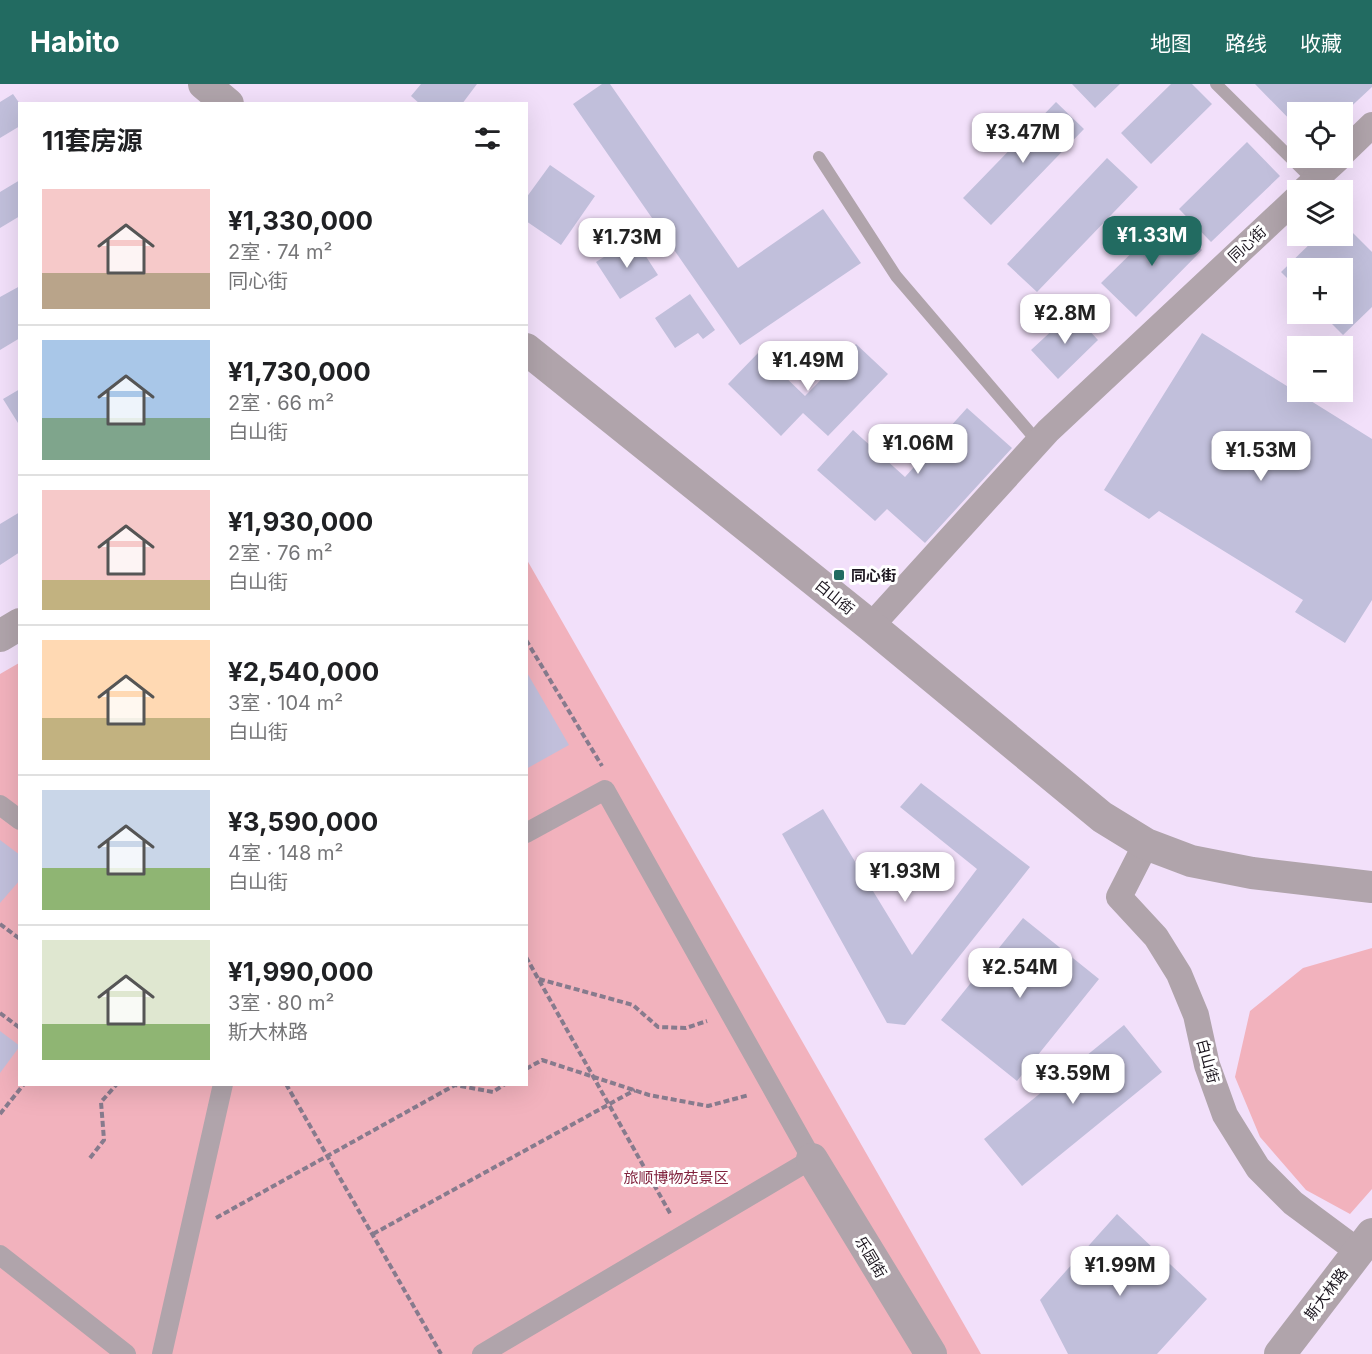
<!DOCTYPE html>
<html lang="zh">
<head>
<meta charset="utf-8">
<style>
  :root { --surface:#fff; --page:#f2f2f2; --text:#202124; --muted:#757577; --line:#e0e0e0; --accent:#226b61 }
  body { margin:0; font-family:Inter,"Noto Sans SC",sans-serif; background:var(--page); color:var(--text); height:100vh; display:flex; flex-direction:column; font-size:22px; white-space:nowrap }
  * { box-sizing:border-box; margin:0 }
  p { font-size:20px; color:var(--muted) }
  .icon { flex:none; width:33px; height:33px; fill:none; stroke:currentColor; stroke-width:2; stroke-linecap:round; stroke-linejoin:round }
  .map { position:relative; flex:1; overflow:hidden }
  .side { position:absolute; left:18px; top:18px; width:510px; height:984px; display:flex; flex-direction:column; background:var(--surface); border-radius:0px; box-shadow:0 6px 24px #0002 }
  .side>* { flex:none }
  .buttons { position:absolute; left:1287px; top:18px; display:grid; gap:12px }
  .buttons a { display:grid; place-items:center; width:66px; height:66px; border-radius:0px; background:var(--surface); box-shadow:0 6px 24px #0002; font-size:30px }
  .price { position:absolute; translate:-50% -51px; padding:0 14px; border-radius:12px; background:#fff; color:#222; font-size:20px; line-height:39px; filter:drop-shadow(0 2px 3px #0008) }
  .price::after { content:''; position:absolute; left:50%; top:36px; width:18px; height:14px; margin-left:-9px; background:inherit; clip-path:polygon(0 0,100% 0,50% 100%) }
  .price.active { background:var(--accent); color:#fff }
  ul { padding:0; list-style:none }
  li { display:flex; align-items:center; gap:18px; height:150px; padding:0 24px }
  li+li { border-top:2px solid var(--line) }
  li span { display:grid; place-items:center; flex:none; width:168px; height:120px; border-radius:0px; color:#555 }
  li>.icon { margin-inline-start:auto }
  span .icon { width:72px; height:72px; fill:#fffc; stroke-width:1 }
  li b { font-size:26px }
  h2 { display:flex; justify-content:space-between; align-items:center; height:72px; padding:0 24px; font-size:26px }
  header { display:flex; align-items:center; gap:36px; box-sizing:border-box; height:84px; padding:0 30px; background:var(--accent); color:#fff }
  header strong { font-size:28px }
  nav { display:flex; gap:33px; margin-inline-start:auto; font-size:21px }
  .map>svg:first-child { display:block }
  .green { fill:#f2b2bd }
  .building { fill:#c1bfdb }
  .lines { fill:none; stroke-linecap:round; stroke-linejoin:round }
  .path { stroke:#877b8d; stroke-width:4; stroke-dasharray:6 3; stroke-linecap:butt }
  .service { stroke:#b0a4ab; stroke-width:12 }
  .pedestrian { stroke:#b0a4ab; stroke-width:20 }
  .minor { stroke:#b0a4ab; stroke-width:26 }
  .tertiary { stroke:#b0a4ab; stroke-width:32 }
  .poi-dot { fill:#226b61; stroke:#fff; stroke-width:2 }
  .labels { text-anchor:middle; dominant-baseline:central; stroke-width:6; stroke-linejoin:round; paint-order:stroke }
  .street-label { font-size:15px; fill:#1c161f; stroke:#fff }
  .poi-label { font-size:15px; font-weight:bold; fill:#1c161f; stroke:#fff; text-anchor:start }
  .park-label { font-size:15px; fill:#81233e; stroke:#fff }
</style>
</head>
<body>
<header>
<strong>Habito</strong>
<nav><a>地图</a><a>路线</a><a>收藏</a></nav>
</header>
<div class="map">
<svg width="1372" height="1270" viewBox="0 0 1372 1270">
  <rect width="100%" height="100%" fill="#f2e0fa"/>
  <path class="green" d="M527,476L981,1270H0V590L19,579L20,1000H526Z
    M1372,864V1105L1350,1130L1306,1106L1260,1053L1235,993L1250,927L1303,884Z"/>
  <path class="building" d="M421,0H477L462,20H420L411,12Z
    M602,0H610L738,184L823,125L861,179L740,261L573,20Z
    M1072,0H1120L1095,24Z
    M1171,0H1192L1212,20L1151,80L1121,49Z
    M1255,0H1372V3L1342,31V28H1298V44Z
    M13,10L20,20V42L0,54V18Z
    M1056,18L1084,45L991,141L963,114Z
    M1247,58L1280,92L1211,158L1179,125Z
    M1107,74L1138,103L1037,208L1007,180Z
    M550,81L595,112L561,161L526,137V114Z
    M20,96V132L0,144V108Z
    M1168,133L1202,166L1136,233L1101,199Z
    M1342,138L1372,168V223L1343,251L1322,230H1342V184H1298V205L1281,188L1318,152H1342Z
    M634,154L658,191L620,215L596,178Z
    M20,202V254L0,266V213Z
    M690,210L715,246L703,255L698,249L675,264L655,234Z
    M1072,228L1098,256L1058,295L1031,266Z
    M1202,249L1372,355V516L1345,559L1295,528L1303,516L1159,427L1149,435L1104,406Z
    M856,260L888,290L828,352L803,329L781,352L728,300L759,268L805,312Z
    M20,305V338L18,339L3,315Z
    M967,324L1012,364L925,459L887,425L875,437L817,386L853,346L905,393Z
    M20,428V468L0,481V440Z
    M526,587L569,661L526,685Z
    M921,699L1030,783L905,941L887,939L782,750L823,725L912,871L977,785L900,723Z
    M0,756L20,771V796L0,819Z
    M1023,834L1099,895L1017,997L941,936Z
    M1124,941L1162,988L1022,1102L984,1055Z
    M0,947L20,962L0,989Z
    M1117,1130L1207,1215L1157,1270H1068L1040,1216Z"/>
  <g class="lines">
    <path class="path" d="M526,556L602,682
      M0,840L20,855
      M526,873L671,1131
      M539,895L633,921L658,943L686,944L707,937
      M0,929L20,944
      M526,985L542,976L649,1011L708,1022L749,1011
      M286,1000L441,1270
      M0,1030L24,1000
      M90,1074L104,1056L101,1018L117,1000
      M216,1134L455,1001L493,1008L505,1000
      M373,1150L635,1006"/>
    <path class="service" d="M1216,0L1314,97
      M819,73L896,192L1038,358"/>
    <path class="pedestrian" d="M0,721L20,736
      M0,1171L126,1270
      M162,1270L223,1000
      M482,1270L812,1075L605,706L526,749"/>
    <path class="minor" d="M1342,70L1372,41
      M1304,106L1339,74
      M871,542L1048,347L1298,113
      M1146,760L1119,813L1156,853L1179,890L1196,931L1207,981L1225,1031L1258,1084L1293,1119L1359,1168"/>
    <path class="tertiary" d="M204,0L228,20
      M526,265L871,542L1102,733L1146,760L1191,777L1252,789L1372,803
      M0,552L20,540
      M812,1075L931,1270
      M1280,1270L1372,1150"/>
  </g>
  <rect class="poi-dot" x="833" y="485" width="12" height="12" rx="3"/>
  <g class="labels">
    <g class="street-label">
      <text transform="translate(1247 160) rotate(-43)">同心街</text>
      <text transform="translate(835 513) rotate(39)">白山街</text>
      <text transform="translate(1208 977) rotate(75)">白山街</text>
      <text transform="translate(871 1173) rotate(59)">乐园街</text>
      <text transform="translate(1326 1210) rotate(-53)">斯大林路</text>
    </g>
    <g class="poi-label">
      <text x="851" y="491">同心街</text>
    </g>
    <g class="park-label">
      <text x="676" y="1093">旅顺博物苑景区</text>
    </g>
  </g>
</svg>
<div class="buttons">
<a><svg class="icon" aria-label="locate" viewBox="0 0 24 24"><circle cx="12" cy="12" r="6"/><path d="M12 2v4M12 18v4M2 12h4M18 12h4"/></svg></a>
<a><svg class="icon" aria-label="layers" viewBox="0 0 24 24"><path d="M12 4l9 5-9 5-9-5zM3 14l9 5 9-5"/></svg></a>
<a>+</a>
<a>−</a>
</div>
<b class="price" style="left:1023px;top:80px">¥3.47M</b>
<b class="price active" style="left:1152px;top:183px">¥1.33M</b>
<b class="price" style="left:627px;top:185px">¥1.73M</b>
<b class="price" style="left:1065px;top:261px">¥2.8M</b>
<b class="price" style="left:808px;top:308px">¥1.49M</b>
<b class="price" style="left:918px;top:391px">¥1.06M</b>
<b class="price" style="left:1261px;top:398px">¥1.53M</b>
<b class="price" style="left:905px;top:819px">¥1.93M</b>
<b class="price" style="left:1020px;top:915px">¥2.54M</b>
<b class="price" style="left:1073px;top:1021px">¥3.59M</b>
<b class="price" style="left:1120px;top:1213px">¥1.99M</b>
<section class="side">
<h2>11套房源<svg class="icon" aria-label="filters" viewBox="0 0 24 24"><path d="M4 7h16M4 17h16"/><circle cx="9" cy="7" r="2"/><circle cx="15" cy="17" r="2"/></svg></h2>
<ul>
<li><span style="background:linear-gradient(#f6c9c9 70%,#b9a48a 0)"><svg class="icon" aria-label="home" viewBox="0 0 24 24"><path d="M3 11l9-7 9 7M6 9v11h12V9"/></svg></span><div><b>¥1,330,000</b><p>2室 · 74 m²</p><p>同心街</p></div></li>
<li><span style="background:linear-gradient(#a9c7e8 65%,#7fa58c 0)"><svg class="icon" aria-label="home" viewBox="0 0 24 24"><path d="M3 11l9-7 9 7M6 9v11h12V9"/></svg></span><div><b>¥1,730,000</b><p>2室 · 66 m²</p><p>白山街</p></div></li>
<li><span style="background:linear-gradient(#f6c9c9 75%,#c2b280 0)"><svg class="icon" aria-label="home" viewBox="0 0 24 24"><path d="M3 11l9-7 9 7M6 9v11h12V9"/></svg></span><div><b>¥1,930,000</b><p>2室 · 76 m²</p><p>白山街</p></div></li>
<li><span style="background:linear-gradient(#ffd9b3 65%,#c2b280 0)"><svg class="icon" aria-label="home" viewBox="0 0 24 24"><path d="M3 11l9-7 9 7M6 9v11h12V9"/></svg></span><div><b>¥2,540,000</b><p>3室 · 104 m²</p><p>白山街</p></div></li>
<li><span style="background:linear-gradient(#c9d6e8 65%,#8fb573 0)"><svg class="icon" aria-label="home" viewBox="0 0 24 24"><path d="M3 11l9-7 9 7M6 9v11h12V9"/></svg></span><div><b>¥3,590,000</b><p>4室 · 148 m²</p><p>白山街</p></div></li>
<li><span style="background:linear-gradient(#dfe7d0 70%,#8fb573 0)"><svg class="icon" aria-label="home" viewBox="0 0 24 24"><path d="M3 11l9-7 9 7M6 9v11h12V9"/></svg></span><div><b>¥1,990,000</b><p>3室 · 80 m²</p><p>斯大林路</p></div></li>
</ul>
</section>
</div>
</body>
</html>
